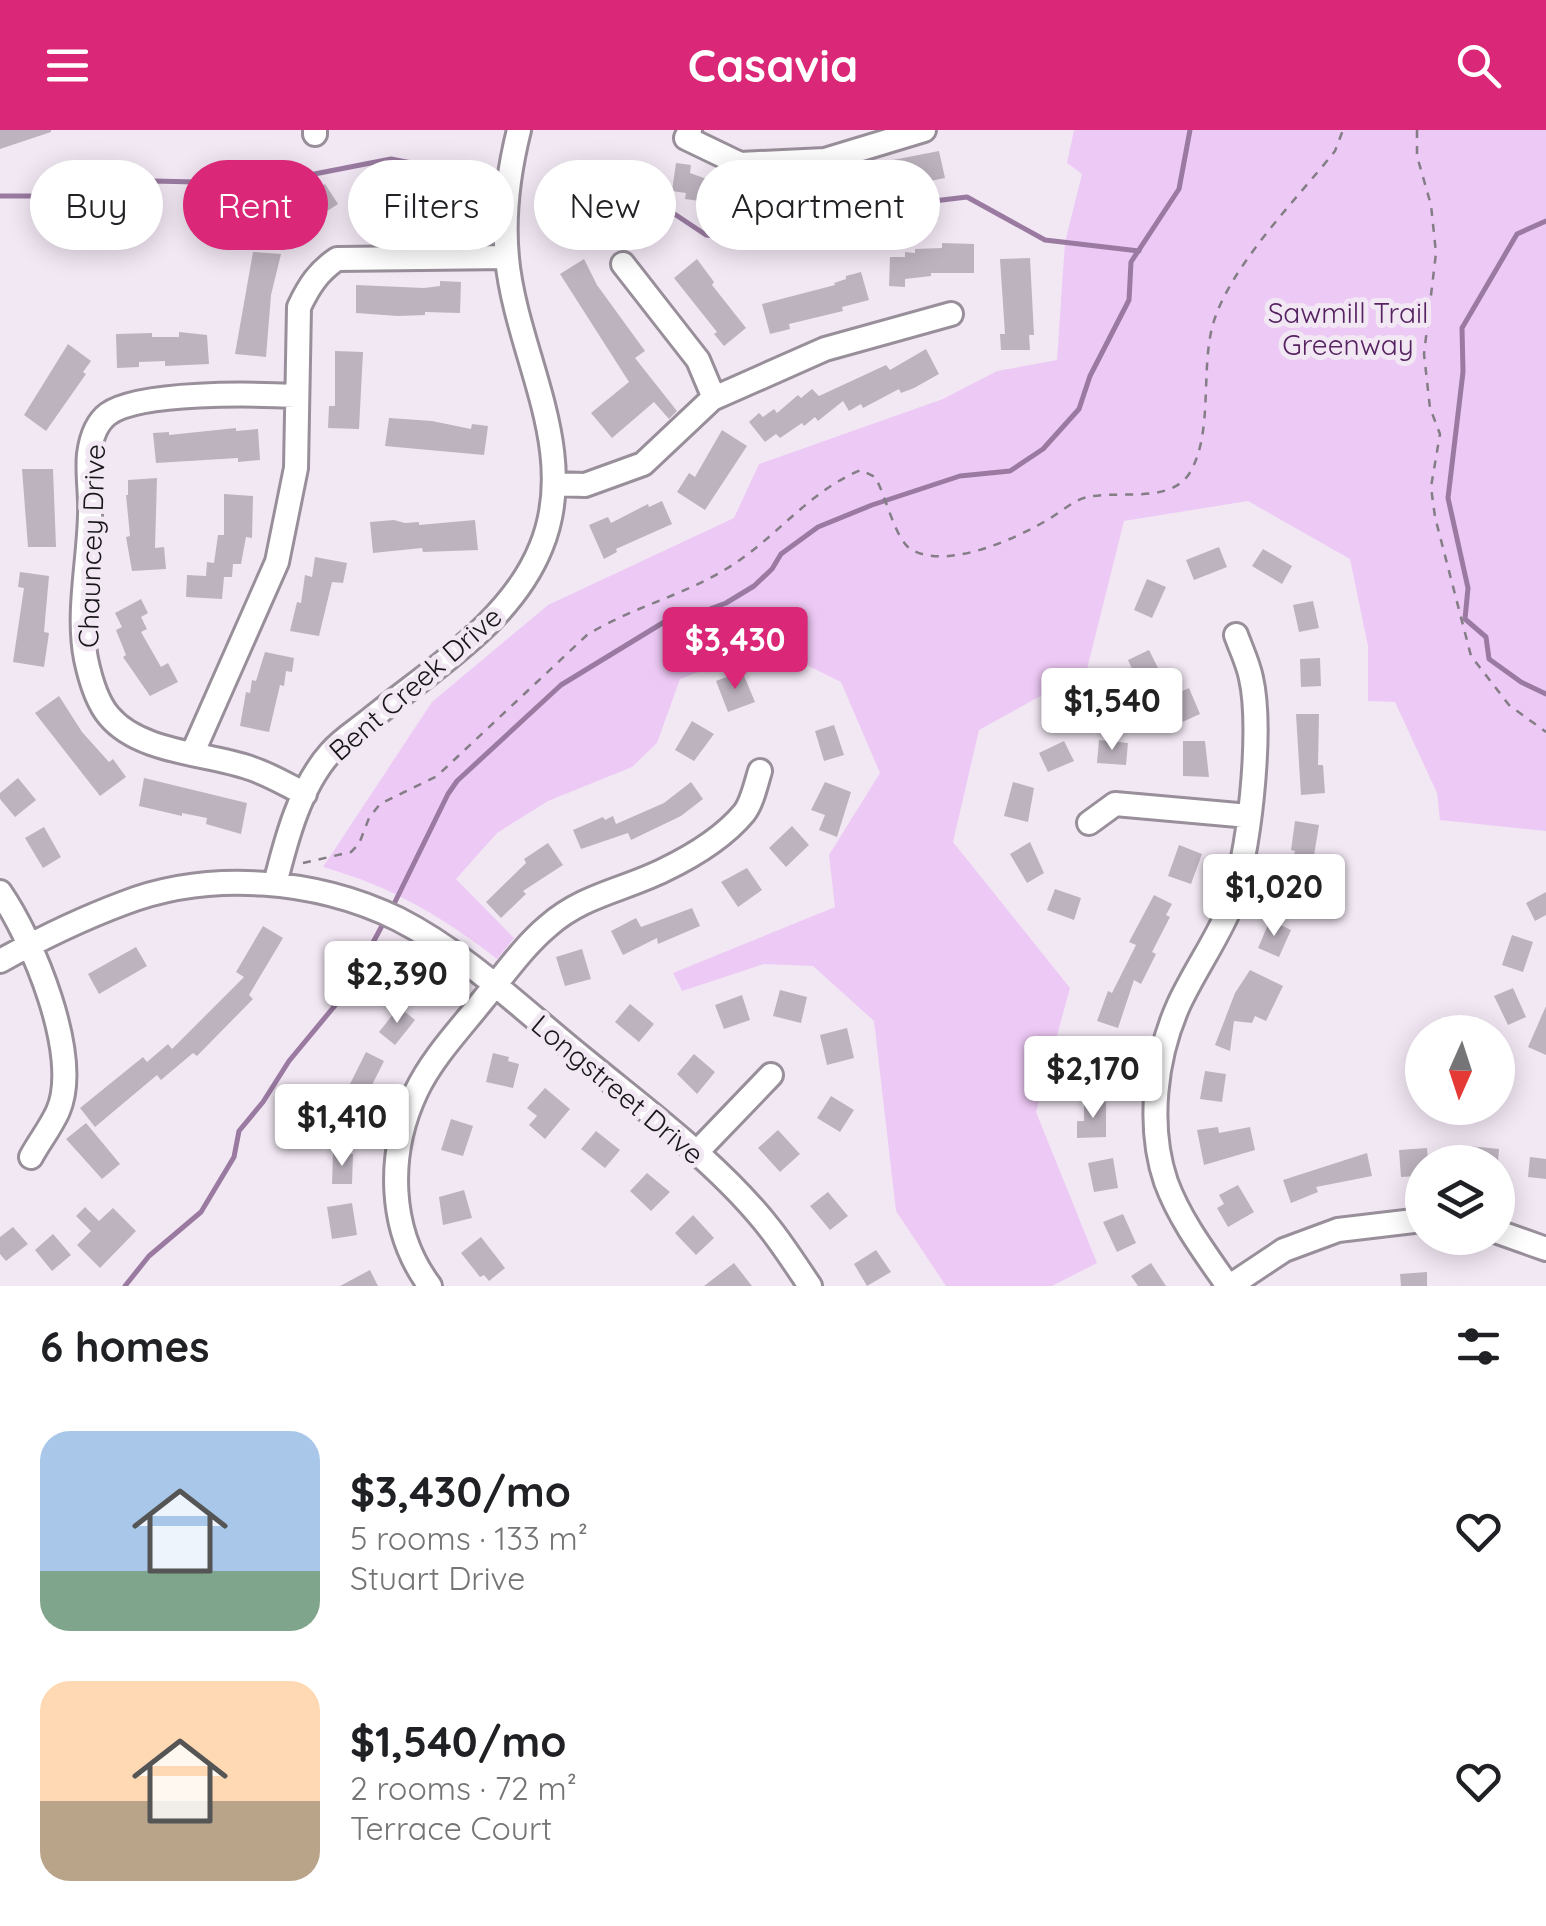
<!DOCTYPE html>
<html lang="en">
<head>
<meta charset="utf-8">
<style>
  :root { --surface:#fff; --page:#f6f6f6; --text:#202124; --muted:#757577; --accent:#db2777 }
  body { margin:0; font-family:Quicksand,sans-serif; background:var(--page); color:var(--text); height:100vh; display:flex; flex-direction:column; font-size:38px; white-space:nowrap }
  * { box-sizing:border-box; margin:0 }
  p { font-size:32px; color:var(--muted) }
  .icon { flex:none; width:55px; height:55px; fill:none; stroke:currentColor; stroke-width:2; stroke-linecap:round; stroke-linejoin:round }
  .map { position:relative; height:1156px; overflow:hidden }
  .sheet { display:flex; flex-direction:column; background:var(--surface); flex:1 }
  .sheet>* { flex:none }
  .guide { position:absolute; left:30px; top:30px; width:1000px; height:90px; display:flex; gap:20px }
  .needle { width:65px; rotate:183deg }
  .buttons { position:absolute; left:1405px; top:885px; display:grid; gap:20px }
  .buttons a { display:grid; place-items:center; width:110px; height:110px; border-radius:50%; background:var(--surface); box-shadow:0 5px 25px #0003; font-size:50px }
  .price { position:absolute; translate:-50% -85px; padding:0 22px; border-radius:10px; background:#fff; color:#222; font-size:32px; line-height:65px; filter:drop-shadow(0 2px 5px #0008) }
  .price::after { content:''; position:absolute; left:50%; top:60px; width:30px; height:22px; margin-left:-15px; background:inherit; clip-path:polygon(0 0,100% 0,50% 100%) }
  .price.on { background:var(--accent); color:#fff }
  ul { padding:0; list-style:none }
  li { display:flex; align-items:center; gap:30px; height:250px; padding:0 40px }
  li span { display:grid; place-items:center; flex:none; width:280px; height:200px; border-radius:30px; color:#555 }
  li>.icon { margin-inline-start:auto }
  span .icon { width:120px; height:120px; fill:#fffc; stroke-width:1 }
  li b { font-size:42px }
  h2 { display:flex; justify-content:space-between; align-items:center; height:120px; padding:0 40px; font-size:42px }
  .pill { padding:0 35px; border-radius:45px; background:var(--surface); box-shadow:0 5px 25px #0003; font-size:35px; line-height:90px }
  .pill.on { background:var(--accent); color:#fff }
  header { display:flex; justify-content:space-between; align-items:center; height:130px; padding:0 40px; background:var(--accent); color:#fff; font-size:45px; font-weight:700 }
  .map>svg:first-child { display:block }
  .green { fill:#edc9f5 }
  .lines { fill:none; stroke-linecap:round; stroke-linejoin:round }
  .stream { stroke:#9a7aa1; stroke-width:5 }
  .building { fill:#bdb3bf }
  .minor-casing { stroke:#988f9a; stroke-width:28 }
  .path { stroke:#837d85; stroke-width:2.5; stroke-dasharray:8 8; stroke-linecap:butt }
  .minor { stroke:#fff; stroke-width:22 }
  .labels { text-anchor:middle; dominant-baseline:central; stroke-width:10; stroke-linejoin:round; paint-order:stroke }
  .park-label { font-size:28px; fill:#562261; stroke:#f2e8f4 }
  .street-label { font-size:28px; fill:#181519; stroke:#f2e8f4 }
</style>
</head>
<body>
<header><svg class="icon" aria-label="menu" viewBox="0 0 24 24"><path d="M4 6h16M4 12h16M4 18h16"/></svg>Casavia<svg class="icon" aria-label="search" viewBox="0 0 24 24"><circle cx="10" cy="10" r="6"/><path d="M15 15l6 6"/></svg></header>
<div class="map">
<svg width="1546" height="1156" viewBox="0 0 1546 1156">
  <rect width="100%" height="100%" fill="#f2e8f4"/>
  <path class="green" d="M1074,0H1546V701L1440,690L1437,663L1395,572L1368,571V516L1350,429L1248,371L1124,391L1084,551L1077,546L979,600L953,712L1070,858L1036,982L1097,1133L1052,1156H946L896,1081L874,891L813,836L764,834L682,861L673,843L835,777L829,725L880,643L841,552L768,516L680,549L657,613L632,637L548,671L497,703L456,749L514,808L497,829C442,786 390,756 323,737L432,572L548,475L734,388L759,334L943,269L997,241L1057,230L1065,112L1082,44L1067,33Z"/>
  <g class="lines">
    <path class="stream" d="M543,54L614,64L661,75L706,105L738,108L831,109L909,74L967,67L1045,110L1139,121
      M0,66H45L84,58L153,51L239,53L299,47L391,29L468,44
      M1546,91L1517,104L1462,198L1463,242L1448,368L1468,458L1465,489L1486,507L1489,529L1521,552L1546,564
      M392,778L448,664L457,651L561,555L674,486L702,482L726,473L754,456L772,439L781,424L818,397L872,375L960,346L1010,341L1043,319L1079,279L1090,246L1129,170L1131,132L1179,59L1190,0
      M125,1156L149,1126L201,1082L234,1027L239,1001L263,972L289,931L347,861L384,792"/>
  </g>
  <path class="building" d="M0,0H51V2L0,19Z
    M939,21L945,48L863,65L857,37Z
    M676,33L691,35L690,43L729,57L726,84L699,76L700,71L685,69L686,63L672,61Z
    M766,52V58L834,55L835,85L751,80L750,53Z
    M325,54L338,74L295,102L297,106L284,114L267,90Z
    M361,59L438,62L436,90L381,86V90L359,89Z
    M942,113L974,114V143H931V146L905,149V157L889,156L890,127H905V122L915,123V119L942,118Z
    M253,122L281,124L271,165L266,227L235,224Z
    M1030,128L1034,205H1029L1030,220H1001L1000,204H1005L1000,129Z
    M584,129L597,155L645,221L635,228L677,281L669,289L654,272L612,308L591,283L629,252L560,144Z
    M697,129L714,152L712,155L746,198L724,216L714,204L717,202L674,148Z
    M861,142L869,170L842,177L843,181L789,194L790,199L770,204L762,174L835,155L834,153L846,149V146Z
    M440,151L461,152L460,183L425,182V185L398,186L356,183V155L424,158L440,156Z
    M179,202L207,205L209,234L165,236V231L139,232V237L117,238L116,204L152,203V207H179Z
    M68,214L91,231L83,242L86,244L46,301L24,285Z
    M926,219L939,244L914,258L901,263L899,259L863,278L861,274L849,281L843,271L818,291L815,287L804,296L802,293L780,308L776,304L765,312L749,292L759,283L763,287L774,279L777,283L798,265L801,268L812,259L819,266L886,235L890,240Z
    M335,221L363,222L359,299L328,298L329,276H335Z
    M389,288L432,291L471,299L472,294L488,296L484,325L385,316Z
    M236,298V301L258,299L260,330L238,332V328L156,333L153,303L169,302V305Z
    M722,300L747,316L705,380L677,362L689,343L695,347Z
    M22,339H53L56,417H28Z
    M157,348L155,418L164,417L166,439L132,441L126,407L130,406L126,365H128V350Z
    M224,364L253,366L252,408L246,407L241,434H233L232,447H224L222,469L186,467L187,445L206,446L207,432L214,433L218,405H224Z
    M662,371L672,394L616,419L617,422L604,429L589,395L608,387L611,393L648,374L649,377Z
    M394,390L405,393L419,392V395L475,390L478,420L423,422L422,418L373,423L370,392Z
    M1219,417L1227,437L1194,450L1186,430Z
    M1263,419L1292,436L1282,454L1252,436Z
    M315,427L347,433L343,453L332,452L319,506L290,501L297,472L301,473L305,445L312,447Z
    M20,442L49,446L44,502L49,503L44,537L13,532L24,458L18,457Z
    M1147,449L1166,457L1152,488L1134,480Z
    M141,469L148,483L141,487L147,499L141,502L161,537L168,533L178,552L150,566L123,527L126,525L116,500L122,497L115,483Z
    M1313,471L1319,498L1299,502L1293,475Z
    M1149,520L1162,546L1140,556L1128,530Z
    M265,522L294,528L292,542L286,541L284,556L280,555L269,602L240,596L246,562L250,563L252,550L256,551Z
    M1320,528L1321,556L1301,557L1300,529Z
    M742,541L755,572L728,582L716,551Z
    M1189,558L1200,584L1178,594L1167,568Z
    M59,566L82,602L109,632L113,629L126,647L100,666L35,583Z
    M1296,584H1319L1318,635H1323L1325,663L1301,665Z
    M692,591L714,604L694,631L675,620Z
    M834,595L844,625L824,631L815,601Z
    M1099,610L1128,613L1126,635L1097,633Z
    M1064,611L1074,631L1048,642L1039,623Z
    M1183,611H1205L1209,647L1183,646Z
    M18,648L36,670L15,687L0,669V663Z
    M144,648L247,673L241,704L206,694L207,688L182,683V686L139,676Z
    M691,652L703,669L681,686L631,710L628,703L581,719L573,700L603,687L605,690L613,686L616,694L664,673Z
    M825,652L851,662L837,707L819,700L825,685L811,680Z
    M1013,652L1034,658L1028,692L1004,686Z
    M1295,691L1319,695L1306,774L1284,769L1295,721L1291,720Z
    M792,696L809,715L786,737L769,718Z
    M44,697L61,727L43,738L25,708Z
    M1030,712L1044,743L1027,753L1010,724Z
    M548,713L563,735L523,761L526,764L501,788L486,772L526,733L524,729Z
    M1179,715L1202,724L1191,754L1168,746Z
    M747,738L762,760L738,777L721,752Z
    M1055,759L1081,768L1074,790L1047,780Z
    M1546,762V785L1535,791L1526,773Z
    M1154,765L1172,774L1166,785L1170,787L1152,822L1156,824L1141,854L1134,850L1118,898L1097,891L1108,861L1112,863L1136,815L1129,812Z
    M692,778L700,796L658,814L657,808L623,825L611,801L636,788L641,797Z
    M1270,790L1291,800L1279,827L1258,818Z
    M263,796L283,808L249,865L253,869L197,926L193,923L161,950L157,945L95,997L80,978L143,927L147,932L168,914L172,919L244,847L236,842Z
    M1512,805L1533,812L1523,842L1502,835Z
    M136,817L147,836L99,864L88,844Z
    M582,819L591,849L565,856L556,827Z
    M1250,840L1283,856L1266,891L1255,886L1252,893L1234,891L1230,921L1215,915L1235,863Z
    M1513,858L1526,887L1508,895L1494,866Z
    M780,860L807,867L801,893L773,886Z
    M742,865L750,890L724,899L715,875Z
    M630,874L654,894L639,912L615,892Z
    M1546,876V925L1528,917Z
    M399,877L415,890L395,915L379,902Z
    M847,898L854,928L827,935L820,905Z
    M1094,917L1114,920L1109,950L1089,947Z
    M366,922L384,931L365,969L356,1005L336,1001L345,964Z
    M493,923L509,927L508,931L519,934L513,958L486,952Z
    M694,924L715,942L697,964L677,944Z
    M1205,941L1226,944L1222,972L1200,969Z
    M545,958L570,979L545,1009L529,995L537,986L527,978Z
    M831,966L854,980L840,1002L817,988Z
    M1106,972V1007L1077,1008V991H1084V973Z
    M451,989L473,996L463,1026L441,1020Z
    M86,993L120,1034L102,1049L66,1009Z
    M1218,997L1219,1003L1250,997L1255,1020L1204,1035L1197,1000Z
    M778,1000L800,1024L780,1042L758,1018Z
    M596,1001L620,1020L605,1038L581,1019Z
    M1460,1015L1499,1019L1498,1032H1458Z
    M1427,1018L1428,1032H1422V1042L1418,1043V1046L1401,1047L1399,1020Z
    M333,1023L353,1024L352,1054H332Z
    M1367,1023L1372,1046L1316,1057L1318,1062L1291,1073L1283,1050Z
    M1530,1027L1546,1029V1049L1528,1047Z
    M1113,1028L1118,1058L1094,1062L1088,1033Z
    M647,1043L670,1062L651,1081L630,1061Z
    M1238,1055L1254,1082L1228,1097L1217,1078L1224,1074L1219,1065Z
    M464,1060L472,1088L443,1095L439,1067Z
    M828,1062L848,1086L830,1100L810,1076Z
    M352,1073L357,1105L332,1109L327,1077Z
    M85,1077L99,1091L113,1078L136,1101L100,1138L77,1115L91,1101L76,1086Z
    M1123,1084L1136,1113L1117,1122L1103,1092Z
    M693,1085L714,1108L696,1125L675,1103Z
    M13,1097L28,1114L6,1131L0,1124V1107Z
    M53,1104L71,1125L52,1141L35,1120Z
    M481,1107L505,1138L489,1151L484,1145L480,1147L461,1123Z
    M876,1120L891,1142L867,1156L854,1134Z
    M734,1133L752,1156H704Z
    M1151,1133L1166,1156H1138L1131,1146Z
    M370,1140L378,1156H340Z
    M1427,1142V1156H1401L1400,1144Z"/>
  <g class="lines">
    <defs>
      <path id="minor" d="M690,0L686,8L740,34L825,30L924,0
        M315,4V0
        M623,134L698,230L714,268
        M296,266C255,264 140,261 108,284C96,293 91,309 89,324C87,344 91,365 90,385C89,432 77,483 86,529C90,548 96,571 109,586C140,623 207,623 250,638C269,644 287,655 305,664
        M554,354L585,355L643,334L712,269L825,219L951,184
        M193,622L277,432L296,338L299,177C309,156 318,142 337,129L507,127
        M1089,693L1115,674L1249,686
        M275,754C286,710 300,656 331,622C342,609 359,599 372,588C432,539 511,492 541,417C581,320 516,224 507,128C503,87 509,40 519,0
        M0,762C32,808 82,926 58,981C51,997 39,1012 31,1027
        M0,831C40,809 81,789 124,773C210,740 316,749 398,789C465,823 522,879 580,926C643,978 721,1035 771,1100C785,1118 797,1137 810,1156
        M696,1023L771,945
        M1498,1102L1546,1119
        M430,1156C388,1100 387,1024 416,962C432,928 460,899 483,870C504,845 523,817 548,796C583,765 624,760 664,740C691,727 724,707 744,683C752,673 756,654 760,641
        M1228,1156C1205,1123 1180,1090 1166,1052C1147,996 1155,927 1179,874C1194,842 1215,812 1229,780C1249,731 1263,600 1251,548C1248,533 1241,519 1236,505
        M1230,1156L1284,1120L1338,1100L1422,1090"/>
    </defs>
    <use href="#minor" class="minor-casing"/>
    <path class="path" d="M1417,0V26L1431,75L1436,123L1424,224L1430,278L1440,304L1431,357L1435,387L1471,526L1509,575L1546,602
      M303,733L351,722L359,714L369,688L380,674L437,646L587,505C630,478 682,466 726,439C775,410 807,362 861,340L875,347C886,365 895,411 912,420C949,440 1017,408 1049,389C1061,382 1075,369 1088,367C1118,360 1169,374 1189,344C1214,304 1200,240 1213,194C1230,136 1297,69 1335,21L1343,0"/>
    <use href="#minor" class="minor"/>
  </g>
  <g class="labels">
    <g class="park-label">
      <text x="1348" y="182">Sawmill Trail<tspan x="1348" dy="32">Greenway</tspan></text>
    </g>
    <g class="street-label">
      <text transform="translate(91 416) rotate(-88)">Chauncey Drive</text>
      <text transform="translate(415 553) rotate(-41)">Bent Creek Drive</text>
      <text transform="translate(618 959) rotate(40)">Longstreet Drive</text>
    </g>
  </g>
</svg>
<div class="buttons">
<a><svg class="needle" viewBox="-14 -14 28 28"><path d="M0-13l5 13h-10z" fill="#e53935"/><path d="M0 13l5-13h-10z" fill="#757577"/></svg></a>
<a><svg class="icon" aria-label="layers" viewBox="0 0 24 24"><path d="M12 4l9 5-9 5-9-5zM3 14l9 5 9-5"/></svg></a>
</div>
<b class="price on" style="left:735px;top:562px">$3,430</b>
<b class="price" style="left:1112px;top:623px">$1,540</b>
<b class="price" style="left:1274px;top:809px">$1,020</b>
<b class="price" style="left:397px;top:896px">$2,390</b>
<b class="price" style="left:1093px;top:991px">$2,170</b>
<b class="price" style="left:342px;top:1039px">$1,410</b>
<div class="guide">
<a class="pill">Buy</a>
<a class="pill on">Rent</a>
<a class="pill">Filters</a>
<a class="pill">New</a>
<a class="pill">Apartment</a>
</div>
</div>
<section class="sheet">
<h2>6 homes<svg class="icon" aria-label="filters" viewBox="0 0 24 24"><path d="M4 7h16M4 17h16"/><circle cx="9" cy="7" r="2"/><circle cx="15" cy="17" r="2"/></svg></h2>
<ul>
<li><span style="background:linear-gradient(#a9c7e8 70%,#7fa58c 0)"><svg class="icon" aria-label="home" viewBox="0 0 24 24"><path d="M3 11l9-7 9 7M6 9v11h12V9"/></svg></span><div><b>$3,430/mo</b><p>5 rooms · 133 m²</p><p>Stuart Drive</p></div><svg class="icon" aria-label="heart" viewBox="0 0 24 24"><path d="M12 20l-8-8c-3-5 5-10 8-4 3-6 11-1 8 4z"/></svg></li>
<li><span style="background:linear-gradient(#ffd9b3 60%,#b9a48a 0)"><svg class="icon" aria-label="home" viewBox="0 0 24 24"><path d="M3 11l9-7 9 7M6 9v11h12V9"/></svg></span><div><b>$1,540/mo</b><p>2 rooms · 72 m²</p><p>Terrace Court</p></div><svg class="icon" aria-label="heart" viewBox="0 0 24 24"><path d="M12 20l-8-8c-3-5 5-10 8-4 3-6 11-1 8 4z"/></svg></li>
</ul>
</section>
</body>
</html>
